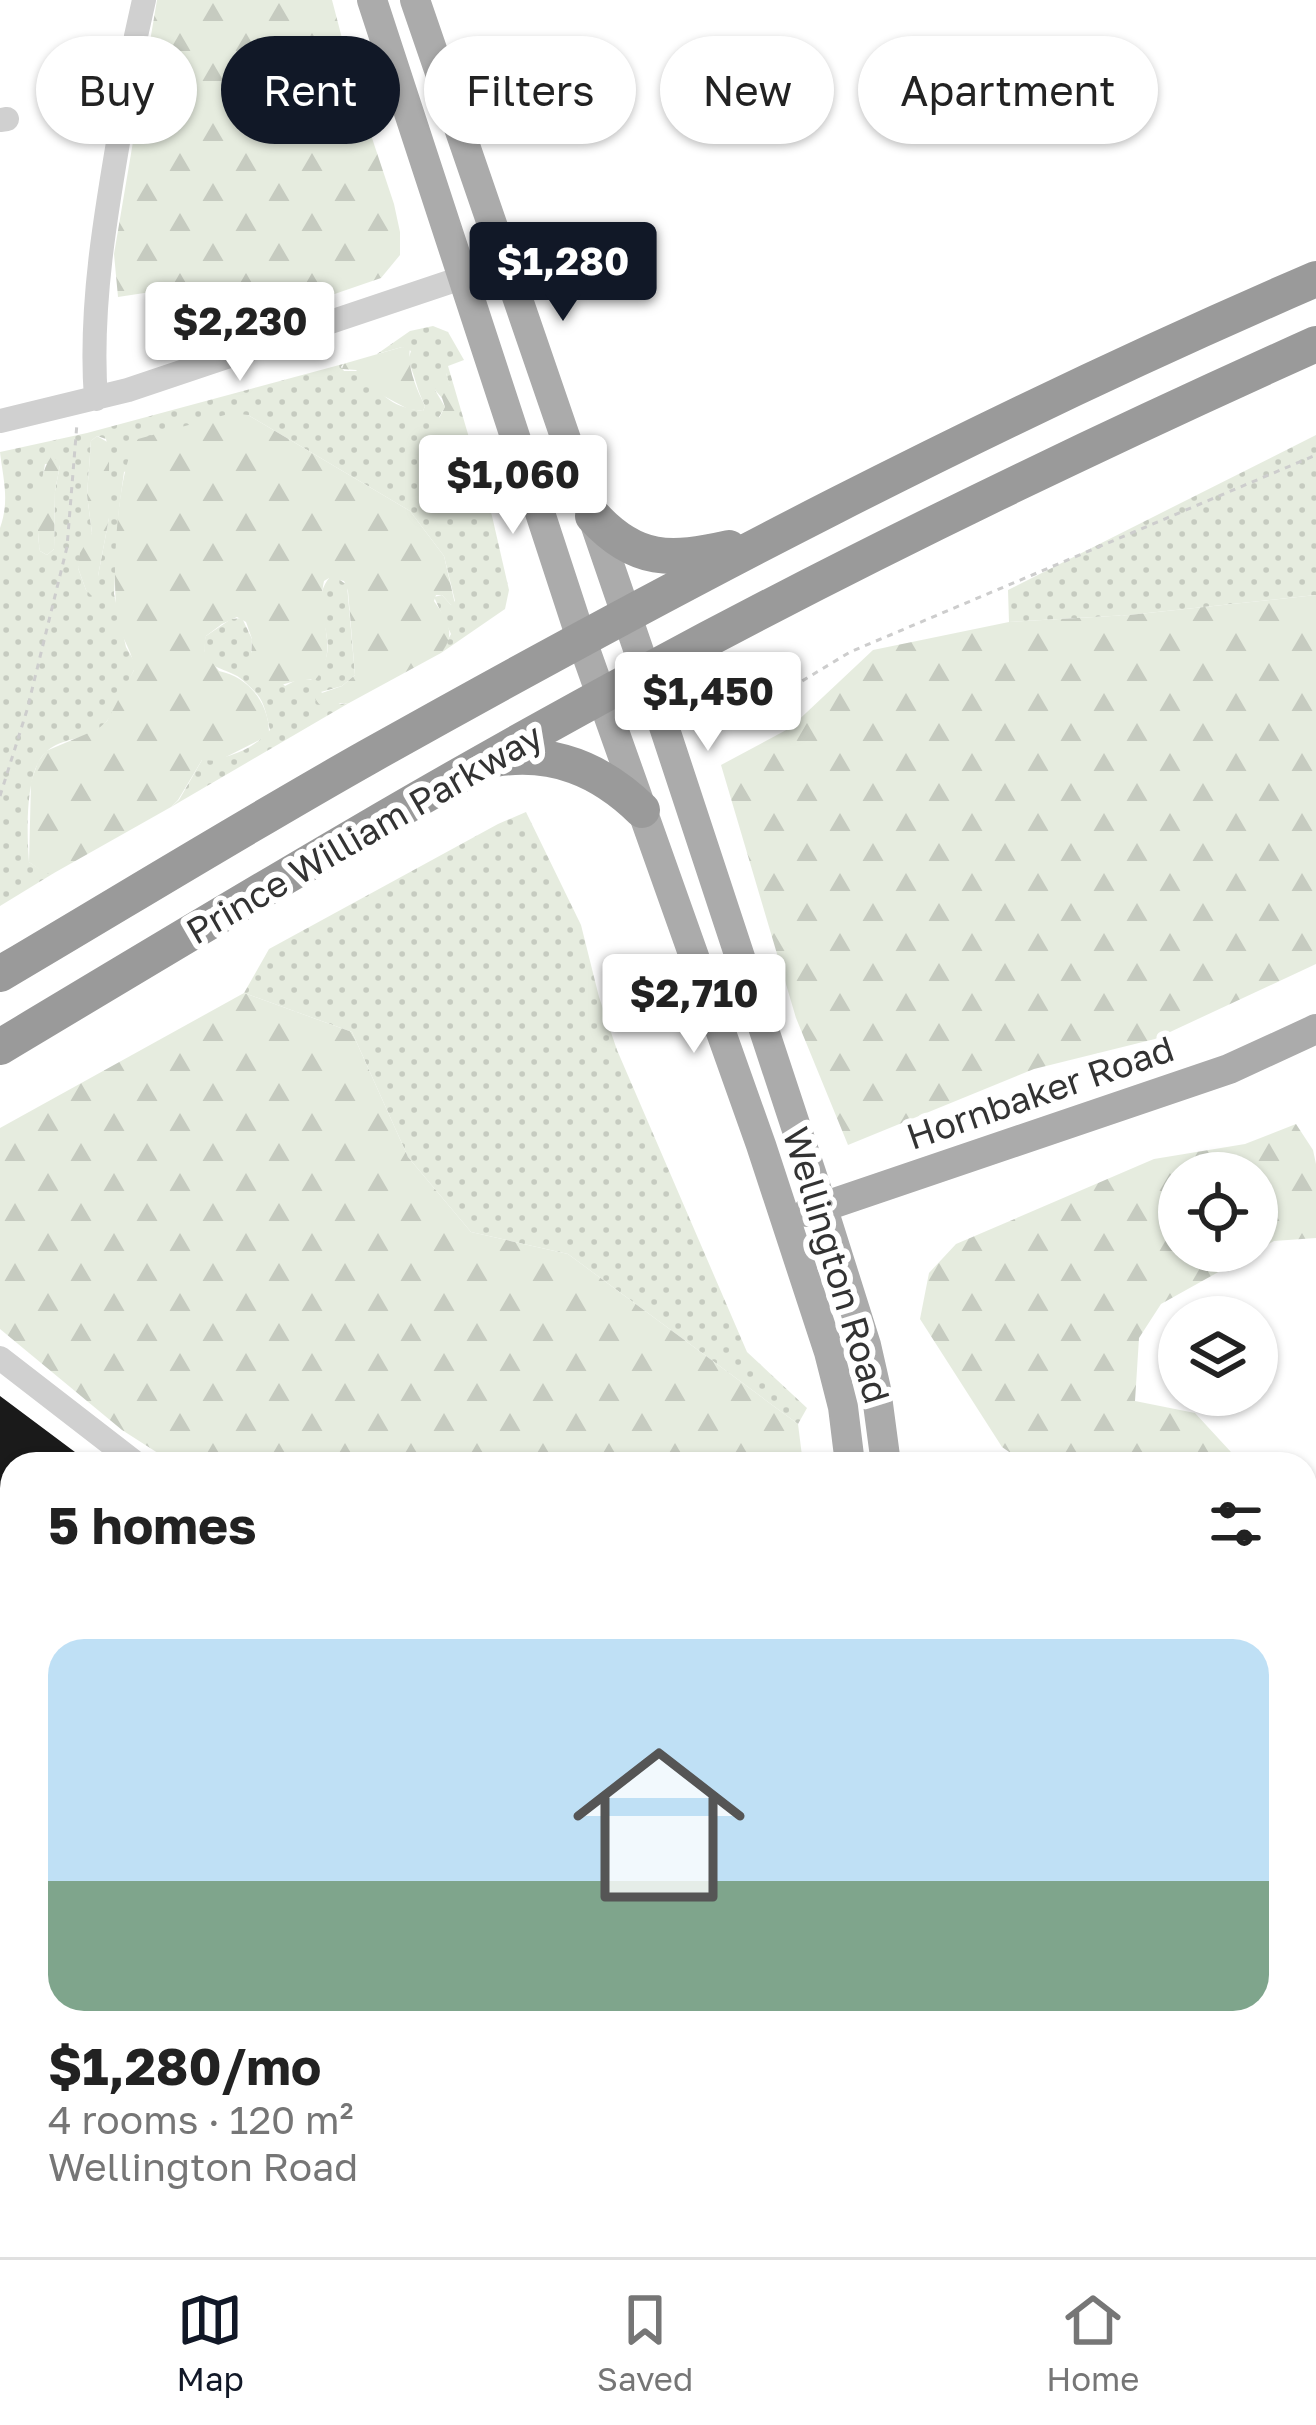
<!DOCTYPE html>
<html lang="en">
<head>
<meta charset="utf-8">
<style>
  :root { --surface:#fff; --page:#f6f6f6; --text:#222; --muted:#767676; --line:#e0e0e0; --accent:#111827 }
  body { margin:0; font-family:"Golos Text",sans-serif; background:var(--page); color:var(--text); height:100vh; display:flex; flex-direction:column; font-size:45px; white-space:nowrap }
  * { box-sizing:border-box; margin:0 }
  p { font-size:39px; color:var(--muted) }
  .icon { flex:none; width:66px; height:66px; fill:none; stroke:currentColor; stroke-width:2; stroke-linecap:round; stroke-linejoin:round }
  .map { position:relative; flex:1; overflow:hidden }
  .panel { position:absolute; left:0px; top:1452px; width:1317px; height:807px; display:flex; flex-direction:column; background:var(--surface); border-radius:36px 36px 0 0; box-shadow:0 3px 9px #0004 }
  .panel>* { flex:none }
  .top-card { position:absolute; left:36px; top:36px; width:1245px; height:108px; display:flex; gap:24px }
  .fabs { position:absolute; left:1158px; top:1152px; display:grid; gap:24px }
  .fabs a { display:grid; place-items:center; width:120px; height:120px; border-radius:50%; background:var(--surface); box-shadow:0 3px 9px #0004; font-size:60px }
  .price { position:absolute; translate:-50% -102px; padding:0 27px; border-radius:12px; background:#fff; color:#222; font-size:39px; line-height:78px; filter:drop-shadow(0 3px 6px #0008) }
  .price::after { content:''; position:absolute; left:50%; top:72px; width:36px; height:27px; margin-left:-18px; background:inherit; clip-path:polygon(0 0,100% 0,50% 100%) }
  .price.on { background:var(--accent); color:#fff }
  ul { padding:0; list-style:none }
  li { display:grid; align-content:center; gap:24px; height:636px; padding:0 48px }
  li+li { border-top:3px solid var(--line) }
  li span { display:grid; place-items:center; height:372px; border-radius:36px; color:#555 }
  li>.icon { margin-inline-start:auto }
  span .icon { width:216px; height:216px; fill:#fffc; stroke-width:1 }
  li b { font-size:51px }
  h2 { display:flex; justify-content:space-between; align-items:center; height:144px; padding:0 48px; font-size:51px }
  .chip { padding:0 42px; border-radius:54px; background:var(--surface); box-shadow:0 3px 9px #0004; font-size:42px; line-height:108px }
  .chip.on { background:var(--accent); color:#fff }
  .dock { display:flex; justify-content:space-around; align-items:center; height:168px; border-top:3px solid var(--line); background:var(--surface); font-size:33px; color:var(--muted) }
  .dock a { display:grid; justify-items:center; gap:6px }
  .dock .on { color:var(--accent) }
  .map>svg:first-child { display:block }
  .grass { fill:url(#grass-dots); fill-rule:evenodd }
  .forest { fill:url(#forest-firs); fill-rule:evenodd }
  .building { fill:#1a1a1a }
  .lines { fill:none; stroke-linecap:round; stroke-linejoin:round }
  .path { stroke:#cdcdcd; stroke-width:3; stroke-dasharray:6 6; stroke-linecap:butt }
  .minor { stroke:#d0d0d0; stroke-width:24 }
  .major { stroke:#ababab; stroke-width:30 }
  .highway { stroke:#9a9a9a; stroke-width:36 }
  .labels { text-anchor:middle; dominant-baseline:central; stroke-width:12; stroke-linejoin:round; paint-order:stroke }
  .street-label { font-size:36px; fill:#333; stroke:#fff }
</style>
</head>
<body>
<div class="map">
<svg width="1316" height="2257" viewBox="0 0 1316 2257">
  <defs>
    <pattern id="grass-dots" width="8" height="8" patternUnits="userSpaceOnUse" patternTransform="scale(3)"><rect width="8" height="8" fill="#e6ecdf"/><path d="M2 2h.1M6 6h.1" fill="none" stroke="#c6cbc0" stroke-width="1.8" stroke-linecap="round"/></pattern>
    <pattern id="forest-firs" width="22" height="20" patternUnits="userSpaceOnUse" patternTransform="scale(3)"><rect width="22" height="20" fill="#e6ecdf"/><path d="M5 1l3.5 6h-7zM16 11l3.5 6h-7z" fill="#c6cbc0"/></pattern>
  </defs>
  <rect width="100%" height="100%" fill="#fff"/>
  <path class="grass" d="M433,326L448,332L464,360L448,366L492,516L509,590L505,609L441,653L451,634L434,597L442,595L451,605L455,601L444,556L410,511L248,415L124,472L119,509L114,594L126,647L134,661V670C125,688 116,715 100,728C84,740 62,738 47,751C24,770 27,834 29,862L46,873H54L0,906V528C10,500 3,479 0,452L87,433L343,364L341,367L344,371H359C384,393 385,406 423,411L425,406C417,390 415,376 408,360L411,351L402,347L377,354L410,331ZM446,373L465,447L455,439L439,417L445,407L435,390ZM97,436L106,439L109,453L107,481L109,518L98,576V598L86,590L78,568L92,533L87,495L91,441ZM45,464L60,465L55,491L54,549L47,555L40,551C35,522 40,493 45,464Z
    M1316,435V595L1129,615L1009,622L1008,590Z
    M329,578H337L347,585L355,675L342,686L321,692L340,704L349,703L171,807L179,800L202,760C226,760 254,749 270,730C267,718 265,703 257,694C252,689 242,678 235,675C216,665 198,666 206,636L231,619L242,618L252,639L251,652L285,686L300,678L311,680C351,644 303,612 329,578Z
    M526,812L581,925L599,997L617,1050L747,1352L807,1408L798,1424L568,1254L471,1232L408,1157L352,1032L244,993L269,949L498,824Z"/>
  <path class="forest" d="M157,0H332L354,84L394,204L400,232V255L381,278L221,333L164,290L118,297L114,254Z
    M402,347L410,348C407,367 416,388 425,406L423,411L408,409L380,394L356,370L342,369L343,364Z
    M440,370L446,373L468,447L458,443L438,420L445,407L442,398L435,390L437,376Z
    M232,413L248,415L410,511L444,556L455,604L451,605L442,595H436L434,601C447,620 457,633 441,653L349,703L319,704L315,699L316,695L342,686L355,675L348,591L344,581L329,578L324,581C315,619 342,648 315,680C288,676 275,698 250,675L252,639L246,622L237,617L222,624L206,636L204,651L219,671C249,677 270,704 269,735L218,761L202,760L178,800L171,807L54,873L46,874L29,862L31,782L38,762L46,751L98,729L107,721L134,670C134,654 123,641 119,626C110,591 116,466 138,439Z
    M97,436L109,443V518L98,576V598L95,599L86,590L78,568L80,553L92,533L87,495L91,441Z
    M51,457L59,461L60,465L55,491L54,549L47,555L40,551C36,526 36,477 51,457Z
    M1316,595V964L1155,1039L1034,1069L848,1145L796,1018L721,765L790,728L873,650L1009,622L1129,615Z
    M244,993L352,1032L408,1157L471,1232L568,1254L798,1424L803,1464H175L122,1430L0,1329V1128Z
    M1296,1124L1313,1150L1316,1164V1238L1274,1241L1161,1304L1139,1338L1135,1401L1195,1413L1242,1464H1026L1002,1447L920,1319L929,1273L956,1244L1154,1159L1245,1144ZM1179,1173H1257V1251H1179Z
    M1305,1532L1316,1544V1763L1305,1754Z
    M1305,1896L1316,1906V2257H477L467,2247H1305Z"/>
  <path class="building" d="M0,1396L91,1464H12V1744L0,1735Z"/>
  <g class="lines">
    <path class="path" d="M751,712L850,652L1316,455
      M0,796L27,710L67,547L77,423"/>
    <path class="minor" d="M0,120L7,119
      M96,399C87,282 118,153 136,36L144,0
      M0,421L128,390L506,263
      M0,1358L137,1464
      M0,1762L12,1772"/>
    <path class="major" d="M372,0L582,641L761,1145L829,1352L843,1407L850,1464
      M415,0L646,672L822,1206L866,1345L876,1389L886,1464
      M808,1212L1229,1069L1316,1029
      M0,2090L12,2102
      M0,2174L12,2185
      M78,2247L89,2257
      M169,2247L180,2257
      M228,2257L246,2247
      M323,2257L342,2247"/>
    <path class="highway" d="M593,516C636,563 671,561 729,548
      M495,759C553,750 600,769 642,810
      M0,974C122,902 244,827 368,757C676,584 991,419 1316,279
      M0,1047C214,919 426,790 646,672C865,554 1089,446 1316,344"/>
  </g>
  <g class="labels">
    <g class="street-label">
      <text transform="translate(364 833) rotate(-30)">Prince William Parkway</text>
      <text transform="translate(1040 1092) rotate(-19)">Hornbaker Road</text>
      <text transform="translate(837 1265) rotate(73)">Wellington Road</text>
    </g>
  </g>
</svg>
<div class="fabs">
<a><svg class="icon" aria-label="locate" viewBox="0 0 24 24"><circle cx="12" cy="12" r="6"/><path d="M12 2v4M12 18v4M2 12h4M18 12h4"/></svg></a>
<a><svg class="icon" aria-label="layers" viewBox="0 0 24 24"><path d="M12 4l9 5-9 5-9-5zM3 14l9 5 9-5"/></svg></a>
</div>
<b class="price on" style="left:563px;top:324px">$1,280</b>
<b class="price" style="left:240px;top:384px">$2,230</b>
<b class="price" style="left:513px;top:537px">$1,060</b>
<b class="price" style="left:708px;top:754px">$1,450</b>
<b class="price" style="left:694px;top:1056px">$2,710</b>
<div class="top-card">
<a class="chip">Buy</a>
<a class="chip on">Rent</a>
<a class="chip">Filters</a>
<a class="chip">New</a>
<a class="chip">Apartment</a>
</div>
<section class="panel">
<h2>5 homes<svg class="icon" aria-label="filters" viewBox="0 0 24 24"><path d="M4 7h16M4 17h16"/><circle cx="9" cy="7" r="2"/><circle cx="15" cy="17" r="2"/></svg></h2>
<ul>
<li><span style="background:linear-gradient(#bfe0f5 65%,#7fa58c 0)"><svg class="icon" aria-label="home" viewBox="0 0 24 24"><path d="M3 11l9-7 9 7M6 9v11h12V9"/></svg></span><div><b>$1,280/mo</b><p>4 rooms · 120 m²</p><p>Wellington Road</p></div></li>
</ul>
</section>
</div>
<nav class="dock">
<a class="on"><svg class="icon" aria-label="map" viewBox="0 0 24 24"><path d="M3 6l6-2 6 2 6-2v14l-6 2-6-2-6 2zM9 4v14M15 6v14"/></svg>Map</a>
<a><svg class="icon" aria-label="saved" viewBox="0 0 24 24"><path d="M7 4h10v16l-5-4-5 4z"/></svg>Saved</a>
<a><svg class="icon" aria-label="home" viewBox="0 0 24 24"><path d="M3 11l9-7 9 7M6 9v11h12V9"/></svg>Home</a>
</nav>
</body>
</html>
